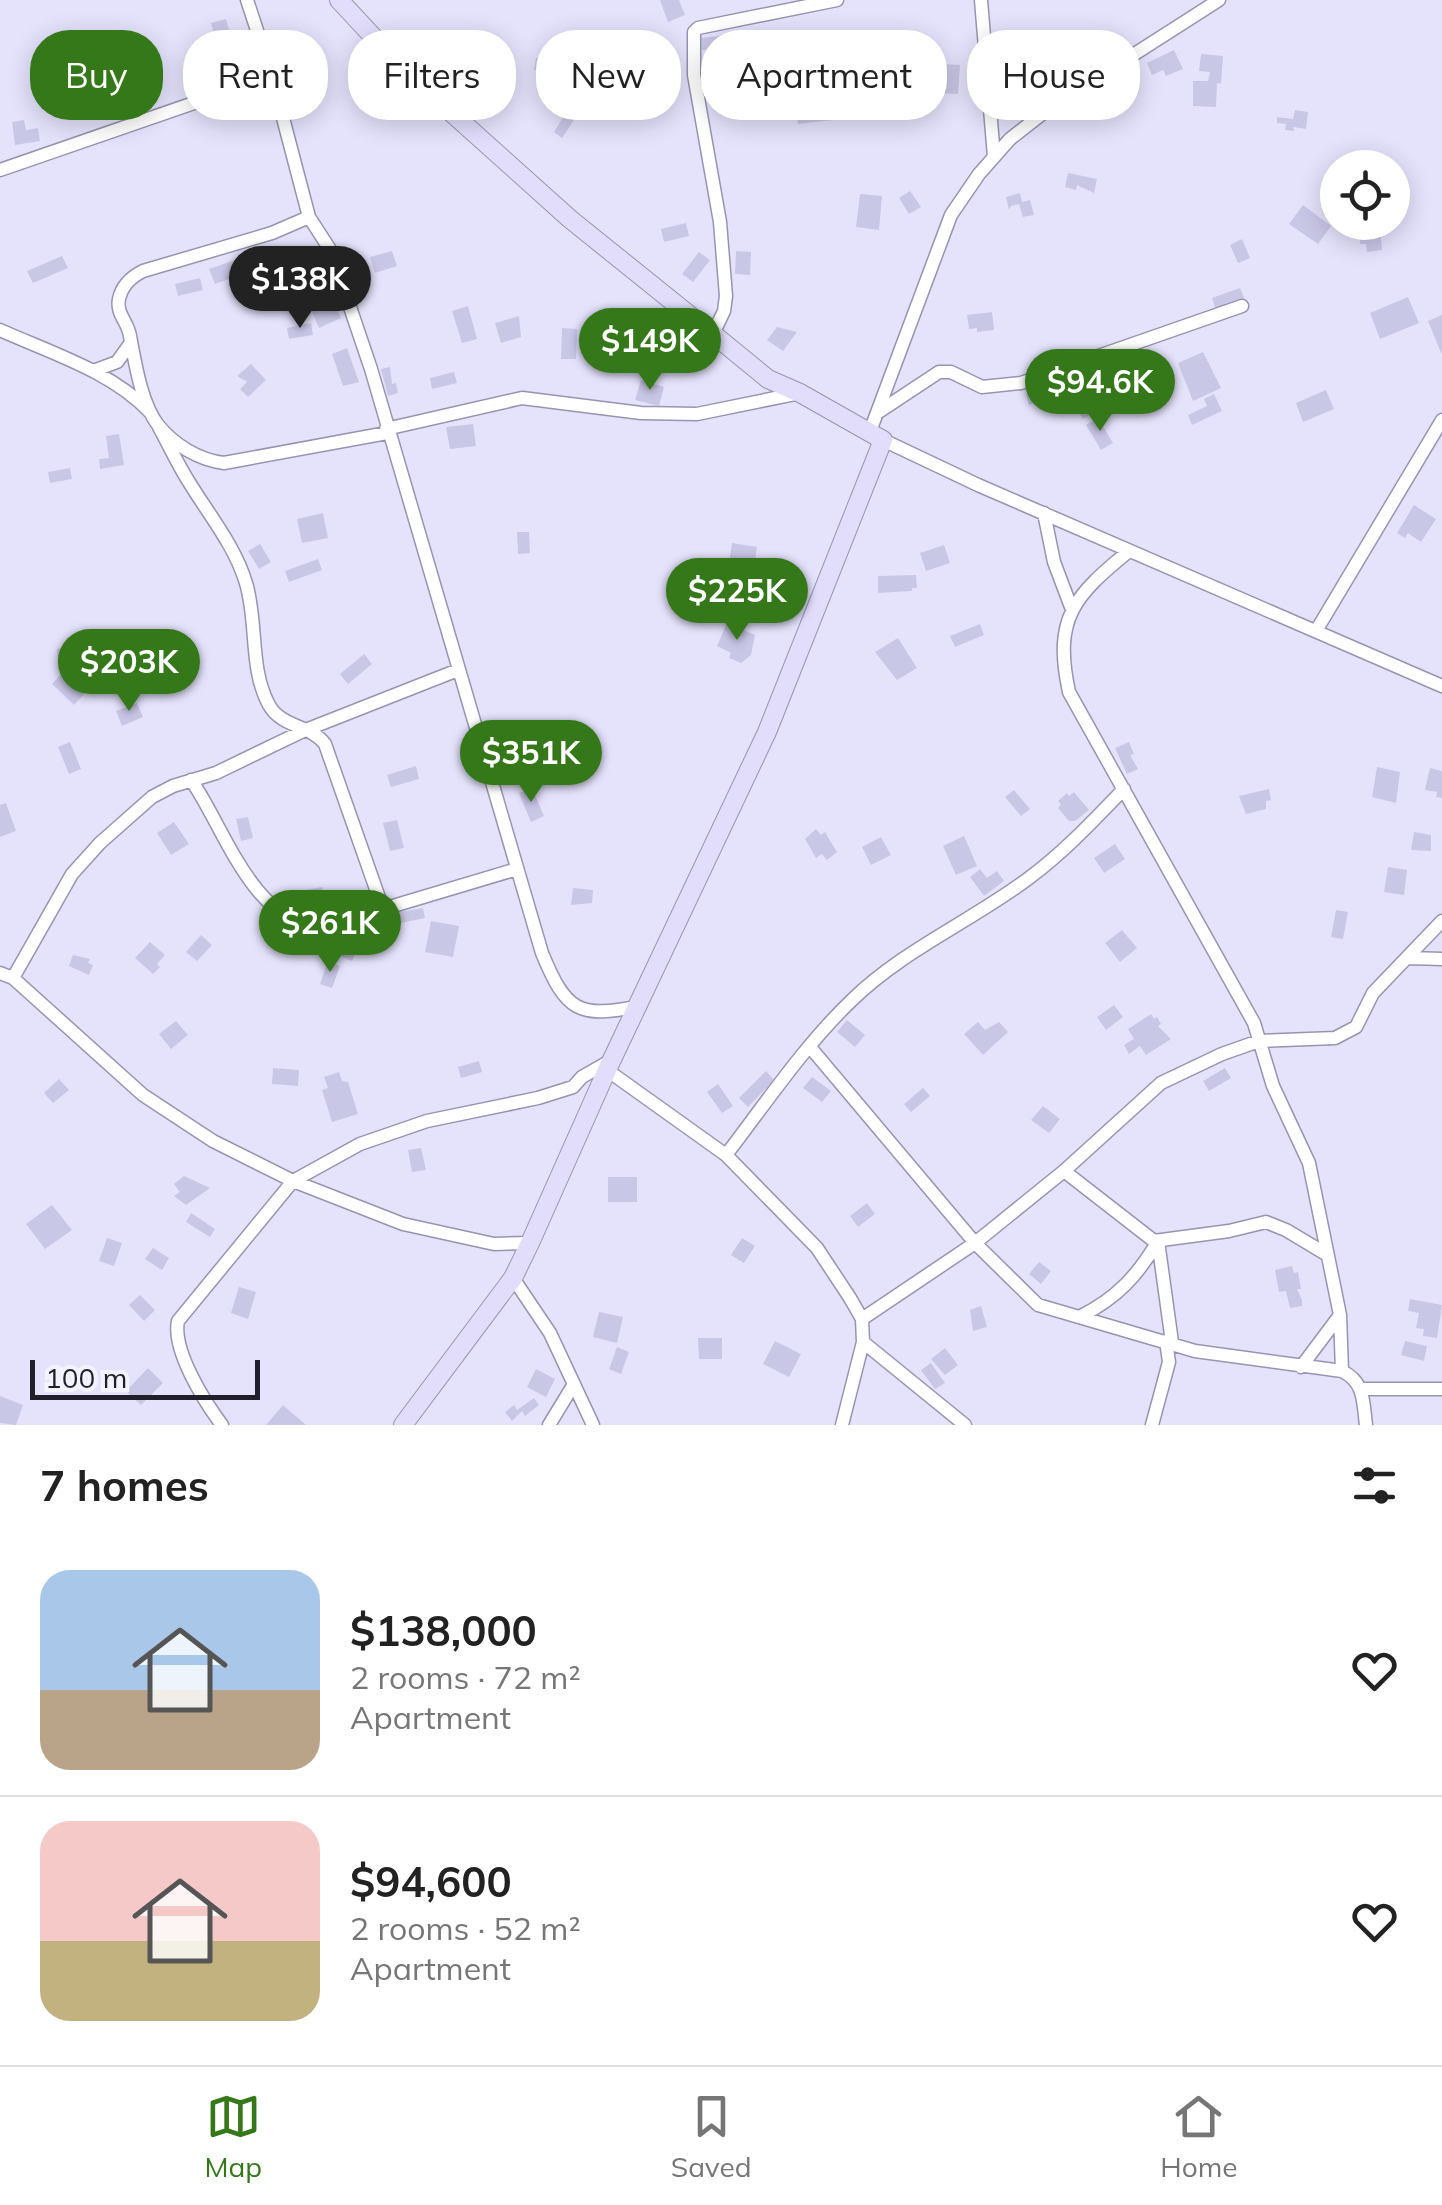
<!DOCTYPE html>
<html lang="en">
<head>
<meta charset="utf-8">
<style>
  :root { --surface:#fff; --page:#f2f2f2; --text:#222; --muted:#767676; --line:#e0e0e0; --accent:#357819 }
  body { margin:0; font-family:Mulish,sans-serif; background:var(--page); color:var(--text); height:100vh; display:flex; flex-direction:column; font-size:38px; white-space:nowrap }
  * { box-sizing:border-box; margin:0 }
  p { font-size:32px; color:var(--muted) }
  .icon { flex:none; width:55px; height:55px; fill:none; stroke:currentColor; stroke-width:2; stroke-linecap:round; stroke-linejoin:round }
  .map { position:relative; height:1425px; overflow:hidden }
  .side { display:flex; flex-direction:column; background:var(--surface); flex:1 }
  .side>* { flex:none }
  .hud { position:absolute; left:30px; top:30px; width:1382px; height:90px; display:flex; gap:20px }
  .tools { position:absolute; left:1320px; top:150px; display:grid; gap:20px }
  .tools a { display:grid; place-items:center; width:90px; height:90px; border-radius:50%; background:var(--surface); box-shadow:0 5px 25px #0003; font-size:50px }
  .scale { position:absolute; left:30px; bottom:25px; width:230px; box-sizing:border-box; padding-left:10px; border:5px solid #201f2a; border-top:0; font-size:28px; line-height:35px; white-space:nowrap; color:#201f2a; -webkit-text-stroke:8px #f3f2ff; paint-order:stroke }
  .price { position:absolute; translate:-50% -85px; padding:0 22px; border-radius:35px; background:var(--accent); color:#fff; font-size:32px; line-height:65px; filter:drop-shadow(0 2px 5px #0008) }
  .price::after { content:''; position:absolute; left:50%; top:60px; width:30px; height:22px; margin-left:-15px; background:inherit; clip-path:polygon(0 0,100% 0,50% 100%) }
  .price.on { background:#222; color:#fff }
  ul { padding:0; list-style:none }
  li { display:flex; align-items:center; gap:30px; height:250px; padding:0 40px }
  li+li { border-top:2px solid var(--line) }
  li span { display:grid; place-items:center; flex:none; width:280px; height:200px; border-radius:30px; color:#555 }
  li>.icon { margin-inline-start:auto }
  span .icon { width:120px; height:120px; fill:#fffc; stroke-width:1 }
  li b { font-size:42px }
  h2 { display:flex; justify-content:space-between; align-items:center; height:120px; padding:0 40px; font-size:42px }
  .tag { padding:0 35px; border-radius:40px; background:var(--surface); box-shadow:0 5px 25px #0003; font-size:35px; line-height:90px }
  .tag.on { background:var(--accent); color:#fff }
  .menu { display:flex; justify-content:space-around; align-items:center; height:140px; border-top:2px solid var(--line); background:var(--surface); font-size:28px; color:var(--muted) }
  .menu a { display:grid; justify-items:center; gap:5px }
  .menu .on { color:var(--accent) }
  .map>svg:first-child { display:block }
  .building { fill:#c9c7e6 }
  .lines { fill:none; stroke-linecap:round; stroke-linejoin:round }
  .street-casing { stroke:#9694b1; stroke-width:15 }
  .secondary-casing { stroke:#9694b1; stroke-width:20 }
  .street { stroke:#fff; stroke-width:12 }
  .secondary { stroke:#e1ddfb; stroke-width:18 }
</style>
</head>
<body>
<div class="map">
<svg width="1442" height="1425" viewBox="0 0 1442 1425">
  <rect width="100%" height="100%" fill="#e5e3fc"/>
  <path class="building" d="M660,0H679L685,15L668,22Z
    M226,19L231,37L216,41L211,23Z
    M85,31H108L107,44L84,43Z
    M725,35L726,47L702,50L701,38Z
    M811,43L815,64L793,68L789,47Z
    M107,49L109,72L95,73L93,50Z
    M1174,50L1183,69L1166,76L1163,70L1152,75L1147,63Z
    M1201,54L1223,56L1221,84L1217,83L1216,107L1193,106V81H1208L1210,72L1199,71Z
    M536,58L562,62L560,74L534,70Z
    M942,64L960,65L958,94L940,93Z
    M575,66L605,79L591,110L569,100L573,90L566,87Z
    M814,73L816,92L830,91L833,120L798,124L794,94L786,95L784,76Z
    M1295,110L1308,112L1306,129L1293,127L1294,131L1285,130L1286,124L1277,123V117L1293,119Z
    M567,111L576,117L562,138L554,132Z
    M24,120L26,130L38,128L40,141L15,145L12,122Z
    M1068,173L1097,179L1094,193L1077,185L1076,190L1065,187Z
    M910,191L921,207L909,214L899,198Z
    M1020,193L1022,202L1030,200L1034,215L1023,217L1019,204L1011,206L1009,210L1006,197Z
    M860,194L882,196L879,230L856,227Z
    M1303,205L1331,226L1318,244L1289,224Z
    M686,223L689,236L664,242L661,229Z
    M1380,227L1382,250L1367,252L1366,244H1360V236L1366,235L1365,228Z
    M1242,239L1250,258L1238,263L1230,245Z
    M392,251L397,266L375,273L370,257Z
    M736,251L751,252L750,275L735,274Z
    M699,252L710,260L693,282L682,274Z
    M62,256L68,268L33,283L27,271Z
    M238,259L243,274L215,284L209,269Z
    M200,278L203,290L178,296L175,284Z
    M1240,288L1245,300L1216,310L1212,298Z
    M1408,297L1419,323L1380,339L1370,313Z
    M332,300L341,318L319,328L311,309Z
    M468,306L477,339L462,343L452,311Z
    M992,312L994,330L977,332V328L969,329L967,315Z
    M1442,315V355L1428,321Z
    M519,316L521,337L501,343L495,323Z
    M311,323L313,335L289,339L287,328Z
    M777,327L797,332L783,351L767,340Z
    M562,328L577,329L576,359H561Z
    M590,333H620V361H590Z
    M347,348L359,382L343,386L332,354Z
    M1203,352L1221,388L1193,401L1178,363Z
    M251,364L266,380L248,397L240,389L247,382L237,376Z
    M390,367L392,384L396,383L398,393L388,396L381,369Z
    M454,372L457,383L432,389L430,378Z
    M1074,379L1094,413L1083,419L1063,386L1065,393L1029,405L1026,394L1062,382L1063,386Z
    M641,380L664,387L659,406L635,400Z
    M1326,390L1334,409L1303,422L1296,403Z
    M1214,394L1222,411L1192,425L1188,415L1207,406L1204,399Z
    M1098,418L1113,443L1101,450L1086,425Z
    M473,424L476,446L450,449L446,427Z
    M119,434L124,465L100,469L99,459L109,458L106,436Z
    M70,468L72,479L50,483L48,472Z
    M1414,505L1436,519L1421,542L1408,533L1405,538L1397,533Z
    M323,513L328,538L302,543L297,519Z
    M517,532H529L530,553L518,554Z
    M732,543L757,547L754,567L748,566L746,579L728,572Z
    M260,544L271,562L259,569L248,551Z
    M944,545L950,563L926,571L920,553Z
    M318,559L322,570L289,582L285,571Z
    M916,575L917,588H912V591L878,593V576Z
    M727,623L755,635L751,655L741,663L729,658L731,653L717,646Z
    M980,624L984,635L955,647L950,636Z
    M898,638L917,668L897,680L875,652Z
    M118,640L125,658L111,664L103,646Z
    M80,646L81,659L58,661L57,649Z
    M364,654L372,664L348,684L340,674Z
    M62,673L84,694L74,705L52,684Z
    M137,703L143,717L122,726L116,711Z
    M70,742L81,769L69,774L58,747Z
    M1129,742L1134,754L1130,755L1138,769L1127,774L1115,748Z
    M416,766L419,779L391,787L387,775Z
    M1377,767L1400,772L1396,803L1372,797Z
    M1430,768L1442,771V798L1436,797L1437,792L1425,790Z
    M532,788L544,816L531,822L519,793Z
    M1269,789L1271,800L1266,801V809L1246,814L1239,796Z
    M1014,790L1030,809L1021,816L1005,797Z
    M1074,792L1089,810L1075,821H1069L1058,808L1061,804L1058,801L1067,793L1069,796Z
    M6,803L16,831L0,837V805Z
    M248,817L253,838L241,841L236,819Z
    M397,820L404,848L390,851L383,823Z
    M174,822L189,844L171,855L157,833Z
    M816,829L821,835L825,832L837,852L827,860L822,854L816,858L805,839Z
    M1414,832L1431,835V851L1411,850Z
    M964,836L977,866L956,875L943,846Z
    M881,837L891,855L871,865L862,847Z
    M1115,844L1125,859L1104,873L1094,858Z
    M1388,867L1407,870L1404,895L1384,892Z
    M980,869L987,878L997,871L1004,881L984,896L970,877Z
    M322,887L326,908L305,912L301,891Z
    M573,888L593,890L592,903L571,905Z
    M423,908L425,918L396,924L394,913Z
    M1336,910L1348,912L1343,939L1331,937Z
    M431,921L459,926L453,957L425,952Z
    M338,928L362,938L352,961L328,951Z
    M1122,930L1137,948L1120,962L1105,943Z
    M201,935L212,945L197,961L186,952Z
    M150,942L165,955L157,964L160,967L153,974L135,958Z
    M73,955L90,959L88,963L93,965L89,975L69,966Z
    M328,961L340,966L332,988L320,984Z
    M1114,1005L1123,1017L1106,1030L1097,1017Z
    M1151,1014L1154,1019L1157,1017L1161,1024L1158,1026L1171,1039L1146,1055L1140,1046L1129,1054L1124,1045L1134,1039L1128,1029Z
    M847,1020L865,1035L855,1047L837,1032Z
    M176,1021L188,1035L171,1049L159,1034Z
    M978,1022L985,1030L999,1022L1008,1032L983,1055L964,1034Z
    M479,1061L482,1072L461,1078L458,1067Z
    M273,1068L299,1070L298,1086L272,1084Z
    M1225,1068L1231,1078L1209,1091L1203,1081Z
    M766,1071L774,1080L748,1107L739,1098Z
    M339,1072L342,1081L348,1082L358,1114L332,1122L322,1090L328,1088L324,1077Z
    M812,1077L831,1091L822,1102L803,1088Z
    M59,1079L69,1090L53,1103L44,1093Z
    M718,1084L733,1106L722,1113L707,1092Z
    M923,1088L930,1096L911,1112L904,1104Z
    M1043,1106L1060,1119L1049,1133L1031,1120Z
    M421,1148L426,1170L412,1172L408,1150Z
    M184,1176L210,1188L186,1205L174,1196L180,1192L174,1184Z
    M608,1177H637V1202H608Z
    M867,1203L875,1214L858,1227L850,1216Z
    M52,1205L72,1230L45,1249L26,1224Z
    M191,1213L215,1229L210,1237L186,1222Z
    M107,1238L122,1243L114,1266L99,1261Z
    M742,1238L755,1246L744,1263L731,1255Z
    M153,1248L169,1258L162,1270L145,1259Z
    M1039,1262L1051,1271L1041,1284L1029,1274Z
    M1292,1266L1294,1273L1298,1272L1301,1289H1297L1302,1300V1306L1290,1308L1286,1291L1279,1292L1275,1270Z
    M239,1287L256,1292L248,1319L231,1313Z
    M140,1295L155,1310L144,1321L129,1305Z
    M1410,1299L1442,1305L1437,1338L1423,1336L1424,1329L1416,1328L1419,1313L1408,1311Z
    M981,1306L987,1327L973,1331L970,1310Z
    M599,1312L623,1317L617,1343L593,1337Z
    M698,1338H722V1359H699Z
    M775,1341L801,1354L789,1377L763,1364Z
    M1405,1341L1427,1346L1424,1361L1401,1355Z
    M617,1347L629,1352L621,1374L609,1369Z
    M945,1348L958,1365L945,1375L931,1359Z
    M931,1363L945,1383L935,1389L921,1370Z
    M148,1368L163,1383L141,1405L126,1391Z
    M536,1369L555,1379L546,1397L527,1387Z
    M0,1396L23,1405L16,1425L0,1423Z
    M534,1398L539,1405L525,1416L522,1411L512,1421L505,1412L514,1405L517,1410Z
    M283,1405L306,1425H266Z"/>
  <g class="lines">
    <defs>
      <path id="street" d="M247,0L272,76L309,217L331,251L371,369L542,953C566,1011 578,1019 640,1006
        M981,0L994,157
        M0,170L272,76
        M309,217L272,233L143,271C131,277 122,285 119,299C116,314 128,322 130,336C135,362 141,403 158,425C174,445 199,460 224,463L387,433
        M0,330C51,353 111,371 150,412
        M713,334L724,311L726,296L720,222L694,75V32L698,28L837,0
        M93,371L117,362L130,344
        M877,413L939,372H951L982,387L1021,383L1242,306
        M159,427C169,445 178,465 189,482C209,515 235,546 246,583C258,623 249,668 269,705C282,728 311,725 325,744L383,909L517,869
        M386,429L522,398L641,413L697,414L800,393
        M869,434L951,215L979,174L1010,139L1047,110L1219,0
        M883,440L978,485L1442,686
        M1044,513L1054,562L1071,607
        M1129,551C1074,596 1053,618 1069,692L1254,1023L1273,1086L1309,1163L1340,1315L1342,1371
        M1316,631L1442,420
        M191,780C221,821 253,923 314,923C337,922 361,914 383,909
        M1409,958L1442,959
        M0,973L13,978L143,1095L213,1141L293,1181L403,1224L494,1244L530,1243
        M13,978L72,874L100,843L152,797L173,786L216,773L303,731L458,670
        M810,1047L975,1243L1038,1305L1195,1351L1342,1371C1365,1382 1363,1402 1366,1425
        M607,1070L726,1155L817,1248L850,1298L862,1319L863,1342L842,1425
        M726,1155C766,1103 804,1046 852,1000C903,950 972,921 1029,878C1064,852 1094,820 1124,789
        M1064,1171L1154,1241L1229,1231L1266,1222L1286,1230L1326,1254
        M1158,1241L1172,1342
        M513,1278L550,1333L593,1425
        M1081,1316C1117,1298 1138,1275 1158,1241
        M862,1319L975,1243L1064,1171L1161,1083L1222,1054L1259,1041L1335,1038L1356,1027L1373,993L1442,921
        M863,1342L965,1425
        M1301,1367L1340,1315
        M1362,1389H1442
        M222,1425C204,1401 172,1350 178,1321L293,1181L360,1144L427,1121L538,1098L573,1087L582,1077L610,1061
        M549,1425L574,1384
        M1152,1425L1169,1362L1166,1341"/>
      <path id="secondary" d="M339,0L405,71L570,219L713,334L768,379L800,393L883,440L767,732L607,1070L530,1243L513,1278L403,1425"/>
    </defs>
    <use href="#street" class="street-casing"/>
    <use href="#secondary" class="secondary-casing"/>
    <use href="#street" class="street"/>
    <use href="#secondary" class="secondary"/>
  </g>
</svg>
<div class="tools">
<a><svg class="icon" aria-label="locate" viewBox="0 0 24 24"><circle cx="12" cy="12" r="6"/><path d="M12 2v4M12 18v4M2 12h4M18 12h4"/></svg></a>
</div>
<div class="scale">100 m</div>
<b class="price on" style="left:300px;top:331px">$138K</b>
<b class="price" style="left:650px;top:393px">$149K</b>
<b class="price" style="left:1100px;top:434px">$94.6K</b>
<b class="price" style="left:737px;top:643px">$225K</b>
<b class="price" style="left:129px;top:714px">$203K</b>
<b class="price" style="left:531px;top:805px">$351K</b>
<b class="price" style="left:330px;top:975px">$261K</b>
<div class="hud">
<a class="tag on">Buy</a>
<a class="tag">Rent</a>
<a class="tag">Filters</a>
<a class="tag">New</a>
<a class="tag">Apartment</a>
<a class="tag">House</a>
</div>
</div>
<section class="side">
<h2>7 homes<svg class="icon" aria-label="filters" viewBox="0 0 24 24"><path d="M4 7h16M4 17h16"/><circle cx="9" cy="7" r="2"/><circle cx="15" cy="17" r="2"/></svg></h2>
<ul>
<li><span style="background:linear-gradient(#a9c7e8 60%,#b9a48a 0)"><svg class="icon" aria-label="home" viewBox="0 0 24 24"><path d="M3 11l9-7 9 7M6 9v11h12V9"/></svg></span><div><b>$138,000</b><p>2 rooms · 72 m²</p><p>Apartment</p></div><svg class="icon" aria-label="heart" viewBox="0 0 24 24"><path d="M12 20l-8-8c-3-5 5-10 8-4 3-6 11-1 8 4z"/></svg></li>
<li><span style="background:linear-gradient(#f6c9c9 60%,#c2b280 0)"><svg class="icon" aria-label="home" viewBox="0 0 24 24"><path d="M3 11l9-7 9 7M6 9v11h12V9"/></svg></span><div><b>$94,600</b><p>2 rooms · 52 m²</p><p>Apartment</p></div><svg class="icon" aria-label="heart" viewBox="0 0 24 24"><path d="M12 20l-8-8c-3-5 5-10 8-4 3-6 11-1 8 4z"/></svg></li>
</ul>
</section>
<nav class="menu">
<a class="on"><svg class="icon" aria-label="map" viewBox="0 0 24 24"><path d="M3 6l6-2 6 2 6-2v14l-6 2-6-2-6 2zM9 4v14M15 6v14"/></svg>Map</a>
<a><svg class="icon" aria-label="saved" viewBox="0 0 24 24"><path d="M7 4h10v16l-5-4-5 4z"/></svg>Saved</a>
<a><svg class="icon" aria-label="home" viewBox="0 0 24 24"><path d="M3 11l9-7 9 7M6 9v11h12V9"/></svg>Home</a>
</nav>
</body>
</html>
